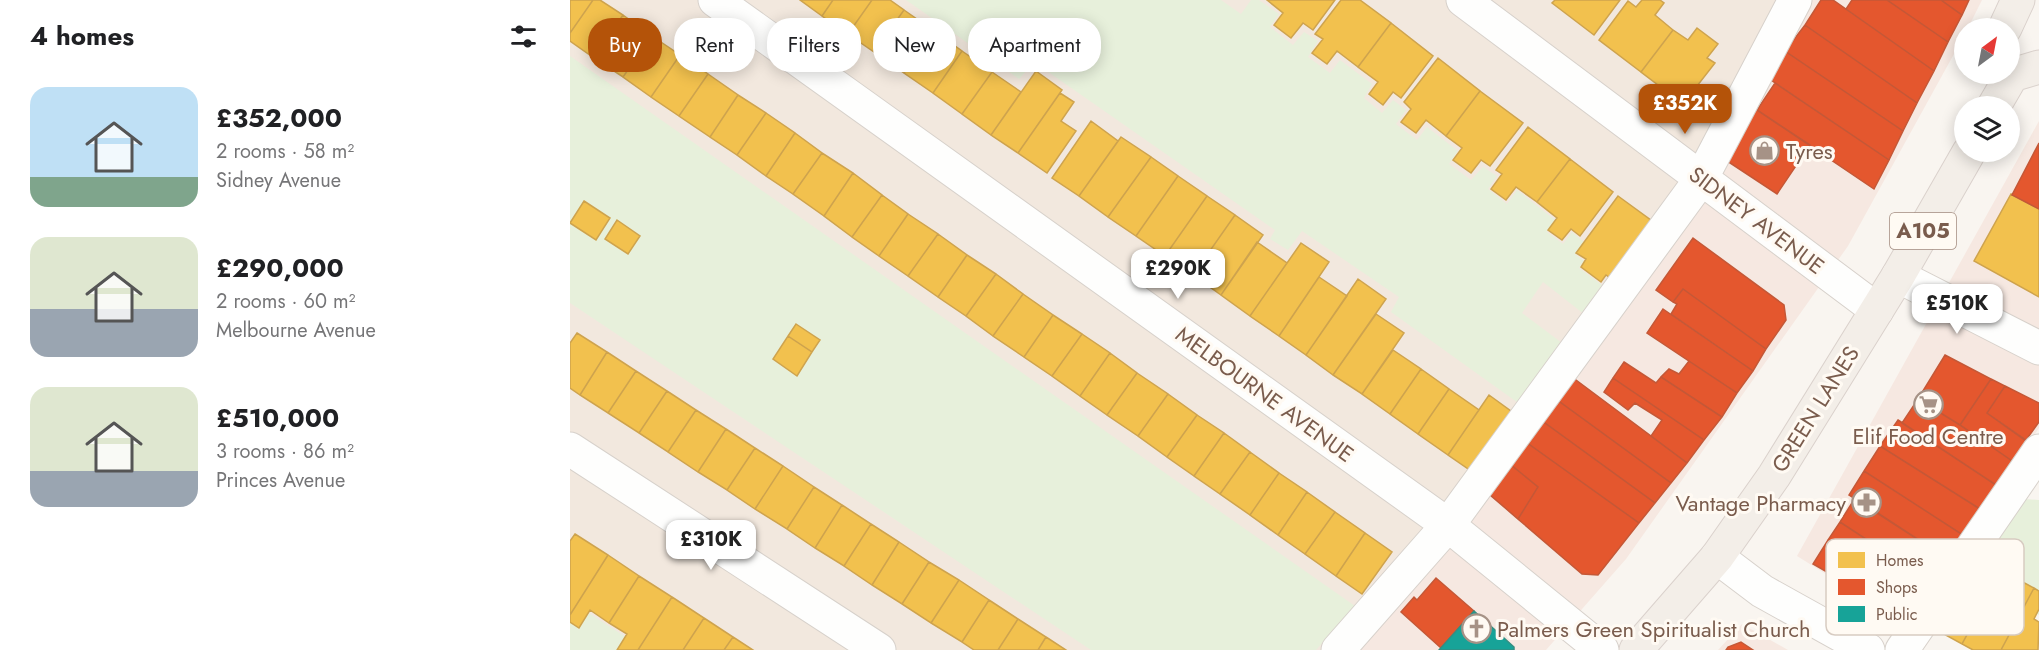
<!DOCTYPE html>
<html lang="en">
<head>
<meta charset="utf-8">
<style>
  :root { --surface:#fff; --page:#f6f6f6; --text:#202124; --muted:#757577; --accent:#b45309 }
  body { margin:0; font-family:Jost,sans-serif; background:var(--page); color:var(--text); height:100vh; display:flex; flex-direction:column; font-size:22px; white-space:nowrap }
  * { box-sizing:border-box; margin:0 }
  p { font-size:20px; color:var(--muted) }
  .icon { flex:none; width:33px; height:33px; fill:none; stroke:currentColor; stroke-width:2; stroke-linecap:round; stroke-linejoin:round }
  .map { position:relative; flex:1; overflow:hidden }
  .side { display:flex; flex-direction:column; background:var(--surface); width:570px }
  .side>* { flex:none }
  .hud { position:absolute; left:18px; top:18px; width:570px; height:54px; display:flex; gap:12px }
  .needle { width:39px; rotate:32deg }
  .buttons { position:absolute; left:1384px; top:18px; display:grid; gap:12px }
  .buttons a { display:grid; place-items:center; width:66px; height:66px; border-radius:50%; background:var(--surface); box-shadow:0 3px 15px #0003; font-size:30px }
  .price { position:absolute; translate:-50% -51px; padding:0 14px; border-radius:12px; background:#fff; color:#222; font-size:20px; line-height:39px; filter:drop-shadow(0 2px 3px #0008) }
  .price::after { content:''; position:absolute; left:50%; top:36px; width:18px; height:14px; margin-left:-9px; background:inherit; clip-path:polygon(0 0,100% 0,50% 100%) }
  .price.on { background:var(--accent); color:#fff }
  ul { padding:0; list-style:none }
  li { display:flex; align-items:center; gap:18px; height:150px; padding:0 30px }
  li span { display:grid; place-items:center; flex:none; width:168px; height:120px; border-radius:18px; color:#555 }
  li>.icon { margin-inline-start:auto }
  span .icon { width:72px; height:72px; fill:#fffc; stroke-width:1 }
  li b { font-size:26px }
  h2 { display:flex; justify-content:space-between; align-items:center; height:72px; padding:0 30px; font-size:26px }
  .chip { padding:0 21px; border-radius:24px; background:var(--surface); box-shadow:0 3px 15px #0003; font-size:21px; line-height:54px }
  .chip.on { background:var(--accent); color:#fff }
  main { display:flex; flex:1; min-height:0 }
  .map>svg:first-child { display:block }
  .residential { fill:#f2e8de }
  .commercial { fill:#f6e8e1 }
  .green { fill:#e7f0db }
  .homes { fill:#f2c14e; stroke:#cea34e; stroke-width:1.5 }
  .shops { fill:#e4572e; stroke:#c45837; stroke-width:1.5 }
  .public { fill:#17a398; stroke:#358e82; stroke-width:1.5 }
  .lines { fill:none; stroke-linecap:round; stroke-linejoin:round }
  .minor-casing { stroke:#d7d1cb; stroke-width:35 }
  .major-casing { stroke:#dad1cc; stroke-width:35 }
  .minor { stroke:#fefefd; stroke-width:33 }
  .major { stroke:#f3eee8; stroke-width:33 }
  .labels { text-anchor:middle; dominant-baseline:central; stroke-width:6; stroke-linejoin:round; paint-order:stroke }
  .shield { fill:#fffaf3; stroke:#a28b7f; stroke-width:1.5 }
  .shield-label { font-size:21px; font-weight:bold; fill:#7a5c4d }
  .poi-label { font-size:22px; fill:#7a5c4d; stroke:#fffaf3; text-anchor:start }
  .street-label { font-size:22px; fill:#7a5c4d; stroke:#fffaf3 }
  .key { fill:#fffaf3; stroke:#d7cbc1; stroke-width:1.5 }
  .key-label { font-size:16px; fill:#7a5c4d }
</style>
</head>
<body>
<main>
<section class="side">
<h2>4 homes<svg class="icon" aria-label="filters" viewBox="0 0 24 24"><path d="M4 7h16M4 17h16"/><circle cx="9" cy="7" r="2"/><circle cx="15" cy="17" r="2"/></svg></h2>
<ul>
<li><span style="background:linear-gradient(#bfe0f5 75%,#7fa58c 0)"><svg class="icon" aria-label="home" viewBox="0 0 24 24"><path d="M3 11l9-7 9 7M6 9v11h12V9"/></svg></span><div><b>£352,000</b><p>2 rooms · 58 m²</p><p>Sidney Avenue</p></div></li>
<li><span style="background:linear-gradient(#dfe7d0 60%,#9aa5b1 0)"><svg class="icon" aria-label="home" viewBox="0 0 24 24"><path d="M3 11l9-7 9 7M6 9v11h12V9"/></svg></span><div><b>£290,000</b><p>2 rooms · 60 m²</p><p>Melbourne Avenue</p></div></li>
<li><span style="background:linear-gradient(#dfe7d0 70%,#9aa5b1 0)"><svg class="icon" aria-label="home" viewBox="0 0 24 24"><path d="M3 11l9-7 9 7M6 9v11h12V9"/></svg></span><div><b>£510,000</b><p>3 rooms · 86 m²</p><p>Princes Avenue</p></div></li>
</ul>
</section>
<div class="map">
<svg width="1469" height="650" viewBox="0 0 1469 650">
  <rect width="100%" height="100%" fill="#f9f5f0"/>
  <path class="residential" d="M0,0H1216L1131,179L766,650H0Z"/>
  <path class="commercial" d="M1216,0H1412L1398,28H1395V34L1278,246L1056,559L976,650H767L1131,179Z
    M1469,121V428L1336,624L1227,556Z
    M1172,624L1218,650H1148Z"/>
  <path class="green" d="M336,0H651L671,14L681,0H689L709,14L700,27L723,45L734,32L748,41L738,57L760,73L770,60L802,84L794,98L812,113L823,100L836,110L826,124L847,140L857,127L888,151L879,164L901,180L913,167L927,176L918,189L937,204L947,190L985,220L977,232L993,244L1002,232L1014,242L1005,254L1014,261L1009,268L1032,285L1037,279L1014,314L973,282L952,313L996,346L951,405L821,312L829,297L732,231L718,250L700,239L705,230L464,62L449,79Z
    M0,56L785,606L746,650H521L0,303Z
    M1455,499L1469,500V615L1402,579Z
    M0,601L76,650H0Z"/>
  <path class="homes" d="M0,0H23L0,33Z
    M23,0H30L53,15L24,58L0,41V33Z
    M230,0H263L252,16Z
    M263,0H302L278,34L252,16Z
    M302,0H320L334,10L304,52L278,34Z
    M697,0H765L743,30L733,23L721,38L704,25L713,13Z
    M771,0H790L821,23L788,67L767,51L757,64L742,53L753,39L745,34Z
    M985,0H1050L1024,35L982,3Z
    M1072,0H1090L1094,3L1085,15L1103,30L1071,72L1029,40L1058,1L1066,7Z
    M334,10L364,31L334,73L304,52Z
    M53,15L82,36L53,77L24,58Z
    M821,23L863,56L831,98L823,92L813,105L799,94L808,82L788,67Z
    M1127,28L1148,44L1137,58L1145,63L1113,104L1071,72L1103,30L1118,40Z
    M364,31L392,51L363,93L334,73Z
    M82,36L110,55L81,97L53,77Z
    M392,51L422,72L392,114L363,93Z
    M110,55L138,74L109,116L81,97Z
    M868,58L910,91L876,136L856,120L846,133L831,122L841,109L834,102Z
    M466,71L492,90L448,153L421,135Z
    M422,72L451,92L421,135L392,114Z
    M138,74L168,95L140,137L109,116Z
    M910,91L953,123L920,166L911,160L901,173L883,160L892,148L876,136Z
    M490,93L504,102L491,121L506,131L477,173L448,153Z
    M168,95L196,113L167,155L140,137Z
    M196,113L225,133L196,176L167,155Z
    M521,121L548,141L509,196L482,178Z
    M958,127L1000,159L967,202L946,187L936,200L921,189L932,174L926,170Z
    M225,133L252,153L223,194L196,176Z
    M551,137L581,157L538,217L509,196Z
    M252,153L283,173L254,216L223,194Z
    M581,157L608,176L566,236L538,217Z
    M1000,159L1043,192L1010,236L1001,229L992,240L978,230L987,218L967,202Z
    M283,173L312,195L282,237L254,216Z
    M608,176L637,196L595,256L566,236Z
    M1441,194L1469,209V297L1404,261Z
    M312,195L338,214L309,256L282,237Z
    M637,196L665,215L623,275L595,256Z
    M1048,196L1089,226L1046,282L1036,275L1031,282L1011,267L1016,259L1006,253Z
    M14,201L40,218L26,240L0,223Z
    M338,214L368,234L338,276L309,256Z
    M665,215L693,235L651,295L623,275Z
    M47,220L70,236L58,254L35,239Z
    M368,234L397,255L368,297L338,276Z
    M687,242L717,263L680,316L651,295Z
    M731,243L759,262L709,336L680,316Z
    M397,255L426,274L396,316L368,297Z
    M426,274L453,294L423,336L396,316Z
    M749,277L777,296L736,355L709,336Z
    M788,279L816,299L763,375L736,355Z
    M453,294L483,315L454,357L423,336Z
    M806,314L834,333L792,394L763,375Z
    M483,315L512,334L482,376L454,357Z
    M226,324L250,340L242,352L218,336Z
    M7,333L37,352L10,395L0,388V343Z
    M512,334L540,353L510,396L482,376Z
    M218,336L242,352L227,376L203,359Z
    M823,350L851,369L820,414L792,394Z
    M37,352L66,371L38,413L10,395Z
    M540,353L567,373L537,415L510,396Z
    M851,369L879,389L848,434L820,414Z
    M66,371L97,391L69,433L38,413Z
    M567,373L598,394L568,436L537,415Z
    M879,389L909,410L878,455L848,434Z
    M97,391L126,410L98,452L69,433Z
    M598,394L627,415L597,457L568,436Z
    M919,395L945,414L904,473L878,455Z
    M126,410L156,429L128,472L98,452Z
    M627,415L654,433L624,476L597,457Z
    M156,429L185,448L157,490L128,472Z
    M654,433L680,452L650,494L624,476Z
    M185,448L213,466L185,509L157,490Z
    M680,452L709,473L680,515L650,494Z
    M213,466L244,487L217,529L185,509Z
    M709,473L737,492L708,535L680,515Z
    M244,487L272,505L245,548L217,529Z
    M737,492L765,512L735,554L708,535Z
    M272,505L301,524L274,566L245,548Z
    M765,512L795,533L766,576L735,554Z
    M301,524L329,542L302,585L274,566Z
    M795,533L822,552L792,594L766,576Z
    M5,534L38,555L0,615V541Z
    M329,542L359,562L332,604L302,585Z
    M38,555L69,576L39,623L20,610L9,628L0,622V615Z
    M359,562L389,580L361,623L332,604Z
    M69,576L102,597L68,650H47L57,634L39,623Z
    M1387,579L1418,596L1392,644L1361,627Z
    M389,580L419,600L392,642L361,623Z
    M1449,580L1464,588L1431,650H1403L1392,644L1418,596L1436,605Z
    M1464,588L1469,591V609L1464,619L1469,622L1468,650H1431Z
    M102,597L134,618L113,650H68Z
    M419,600L448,619L428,650H404L392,642Z
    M134,618L163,637L154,650H113Z
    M448,619L476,637L468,650H428Z
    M163,637L183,650H154Z
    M476,637L496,650H468Z"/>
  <path class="shops" d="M1251,0H1263L1364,71L1347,103L1235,25Z
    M1282,0H1317L1378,42L1364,71L1276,9Z
    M1317,0H1371L1392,15L1378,42Z
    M1371,0H1399L1392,15Z
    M1235,25L1347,103L1333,131L1215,51Z
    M1215,51L1333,131L1319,160L1195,76Z
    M1205,83L1319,160L1304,189L1187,110Z
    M1184,108L1240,145L1207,194L1151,157Z
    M1469,143V209L1442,195Z
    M1123,238L1214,305L1216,320L1196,349L1113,289L1103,302L1086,290Z
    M1113,289L1196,349L1183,371L1101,314L1107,304L1103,302Z
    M1093,309L1183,371L1167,393L1077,333Z
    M1375,355L1421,379L1390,425L1348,399Z
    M1119,361L1167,393L1152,417L1091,377L1099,369L1109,374Z
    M1054,362L1086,383L1091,377L1152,417L1134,440L1043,378Z
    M1002,377L1117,463L1101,483L986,399Z
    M1043,378L1134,440L1117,463L1081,436L1092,420L1065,403L1058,410L1034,392Z
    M1421,379L1435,386L1417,413L1460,444L1448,465L1390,425Z
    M1435,386L1469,403V422L1456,440L1417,413Z
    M986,399L1101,483L1085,503L971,420Z
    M1348,399L1390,425L1448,465L1426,485L1332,423Z
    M971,420L1085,503L1069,523L956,442Z
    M1328,420L1426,485L1410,509L1310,446Z
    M956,442L1069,523L1028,575L1012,574L948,519L968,487L940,464Z
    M1310,446L1413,511L1396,537L1294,471Z
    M940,464L968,487L948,519L919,494Z
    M1294,471L1396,537L1381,561L1279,495Z
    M1285,498L1381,561L1365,585L1270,522Z
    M1270,522L1343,570L1332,588L1258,540Z
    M1258,540L1351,600L1339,619L1325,609L1327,605L1290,586L1288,590L1243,564Z
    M866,578L904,611L871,648L831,612L844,597L847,600Z
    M1171,642L1183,650H1156L1158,647Z"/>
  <path class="public" d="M904,611L944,647V650H869Z"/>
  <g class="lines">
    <defs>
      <path id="minor" d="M145,0L878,525L1032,650
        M893,0L1307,310
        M1328,276L1469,348
        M0,449L309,650
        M1147,557L1192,591L1298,650
        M768,650L878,525L1131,179L1225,0
        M1332,650L1469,451"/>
      <path id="major" d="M1435,28L1448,0
        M1424,106L1442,75L1469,67
        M1066,650L1147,557L1204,476L1328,276L1399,152"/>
    </defs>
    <use href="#minor" class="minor-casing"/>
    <use href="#major" class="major-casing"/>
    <use href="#minor" class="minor"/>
    <use href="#major" class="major"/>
  </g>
  <defs>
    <symbol id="shop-ring" viewBox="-11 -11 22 22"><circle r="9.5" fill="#fffaf3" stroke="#a69286" stroke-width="1.5"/><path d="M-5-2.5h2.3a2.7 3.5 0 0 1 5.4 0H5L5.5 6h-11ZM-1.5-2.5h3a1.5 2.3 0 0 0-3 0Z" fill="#a69286"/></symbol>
    <symbol id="supermarket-ring" viewBox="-11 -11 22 22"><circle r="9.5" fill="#fffaf3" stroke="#a69286" stroke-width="1.5"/><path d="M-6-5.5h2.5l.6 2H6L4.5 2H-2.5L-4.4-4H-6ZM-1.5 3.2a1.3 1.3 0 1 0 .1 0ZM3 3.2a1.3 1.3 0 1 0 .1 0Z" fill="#a69286"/></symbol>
    <symbol id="pharmacy-ring" viewBox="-11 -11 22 22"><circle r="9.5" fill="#fffaf3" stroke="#a69286" stroke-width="1.5"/><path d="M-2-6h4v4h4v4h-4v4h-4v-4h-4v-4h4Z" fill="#a69286"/></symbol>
    <symbol id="church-ring" viewBox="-11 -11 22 22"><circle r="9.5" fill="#fffaf3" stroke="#a69286" stroke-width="1.5"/><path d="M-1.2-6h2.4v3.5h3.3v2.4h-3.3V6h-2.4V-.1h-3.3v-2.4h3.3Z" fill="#a69286"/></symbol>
  </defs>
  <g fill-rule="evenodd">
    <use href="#shop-ring" x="1178" y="134" width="33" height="33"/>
    <use href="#supermarket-ring" x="1342" y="388" width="33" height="33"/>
    <use href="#pharmacy-ring" x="1280" y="486" width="33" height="33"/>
    <use href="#church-ring" x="890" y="612" width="33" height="33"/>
  </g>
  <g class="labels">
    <rect class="shield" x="1320" y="213" width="66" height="36" rx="4.5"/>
    <g class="shield-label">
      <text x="1353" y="231">A105</text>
    </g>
    <g class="poi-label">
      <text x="1216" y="151">Tyres</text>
      <text x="1358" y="436" text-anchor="middle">Elif Food Centre</text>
      <text x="1276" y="503" text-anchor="end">Vantage Pharmacy</text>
      <text x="927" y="629">Palmers Green Spiritualist Church</text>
    </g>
    <g class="street-label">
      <text transform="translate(1187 220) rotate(37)">SIDNEY AVENUE</text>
      <text transform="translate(695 394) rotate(36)">MELBOURNE AVENUE</text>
      <text transform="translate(1245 409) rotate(-58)">GREEN LANES</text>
    </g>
  </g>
  <rect x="1256" y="539" width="198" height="96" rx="9" class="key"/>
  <rect x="1268" y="552" width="27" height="16" fill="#f2c14e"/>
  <rect x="1268" y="579" width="27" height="16" fill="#e4572e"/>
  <rect x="1268" y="606" width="27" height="16" fill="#17a398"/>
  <g class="key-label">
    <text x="1306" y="566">Homes</text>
    <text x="1306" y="593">Shops</text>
    <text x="1306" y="620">Public</text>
  </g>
</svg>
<div class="buttons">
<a><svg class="needle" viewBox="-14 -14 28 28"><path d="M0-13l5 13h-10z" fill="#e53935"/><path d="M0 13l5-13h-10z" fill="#757577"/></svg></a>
<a><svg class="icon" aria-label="layers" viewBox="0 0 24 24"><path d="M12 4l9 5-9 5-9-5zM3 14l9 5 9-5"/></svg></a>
</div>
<b class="price on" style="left:1115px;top:135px">£352K</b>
<b class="price" style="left:608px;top:300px">£290K</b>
<b class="price" style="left:1387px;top:335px">£510K</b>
<b class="price" style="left:141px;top:571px">£310K</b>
<div class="hud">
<a class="chip on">Buy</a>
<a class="chip">Rent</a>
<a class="chip">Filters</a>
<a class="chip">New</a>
<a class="chip">Apartment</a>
</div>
</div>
</main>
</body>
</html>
